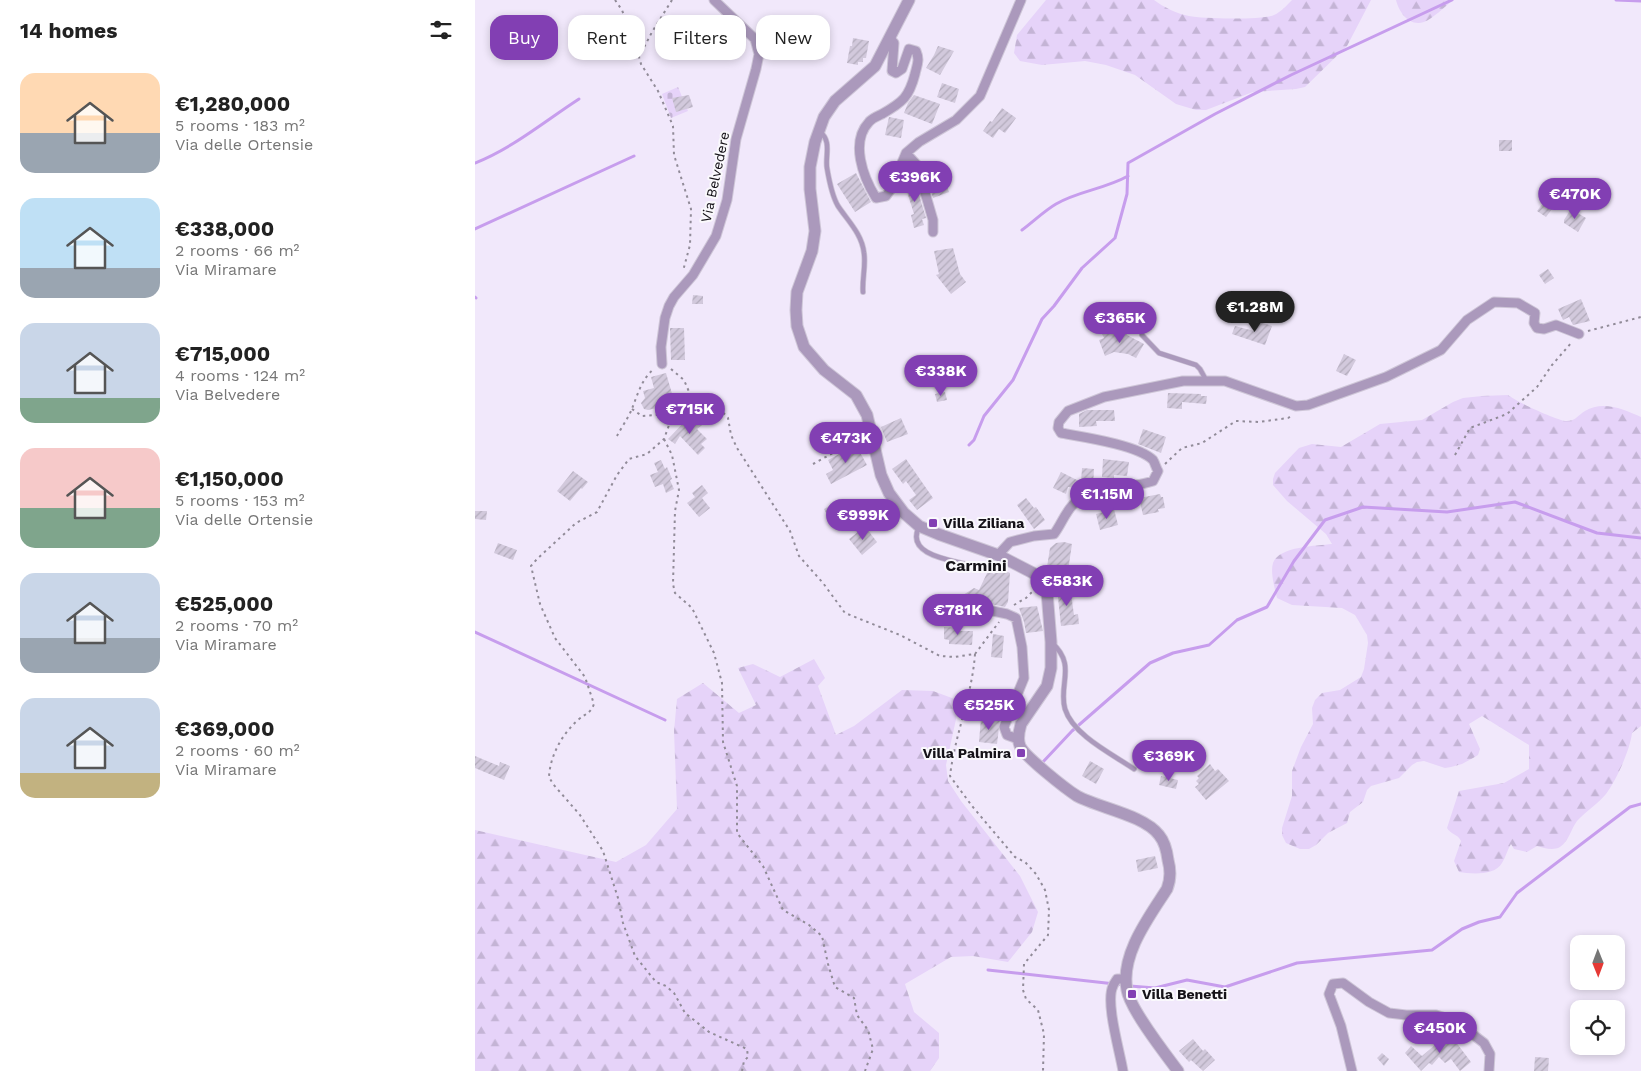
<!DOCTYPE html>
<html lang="en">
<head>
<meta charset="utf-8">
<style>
  :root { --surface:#fff; --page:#f6f6f6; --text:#222; --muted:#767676; --accent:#823fb3 }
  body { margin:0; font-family:"Work Sans",sans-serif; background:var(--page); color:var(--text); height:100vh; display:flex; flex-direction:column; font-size:19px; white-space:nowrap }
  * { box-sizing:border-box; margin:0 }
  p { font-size:16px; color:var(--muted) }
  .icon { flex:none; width:28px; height:28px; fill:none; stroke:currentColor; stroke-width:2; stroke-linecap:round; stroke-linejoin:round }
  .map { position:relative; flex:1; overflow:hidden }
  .side { display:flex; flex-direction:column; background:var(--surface); width:475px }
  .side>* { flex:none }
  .hud { position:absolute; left:15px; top:15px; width:475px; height:45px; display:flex; gap:10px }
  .needle { width:32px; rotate:179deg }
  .fabs { position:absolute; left:1095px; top:935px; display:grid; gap:10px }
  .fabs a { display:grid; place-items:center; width:55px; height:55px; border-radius:10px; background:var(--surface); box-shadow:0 2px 8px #0003; font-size:25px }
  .price { position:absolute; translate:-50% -42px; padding:0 11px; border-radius:18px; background:var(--accent); color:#fff; font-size:16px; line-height:32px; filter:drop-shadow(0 1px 2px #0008) }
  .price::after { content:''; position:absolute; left:50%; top:30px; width:15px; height:11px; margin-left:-8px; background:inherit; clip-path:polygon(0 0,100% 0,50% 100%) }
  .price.active { background:#222; color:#fff }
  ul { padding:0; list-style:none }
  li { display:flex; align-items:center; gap:15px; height:125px; padding:0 20px }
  li span { display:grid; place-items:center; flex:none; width:140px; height:100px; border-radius:15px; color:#555 }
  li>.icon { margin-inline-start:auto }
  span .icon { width:60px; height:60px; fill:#fffc; stroke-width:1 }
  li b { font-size:21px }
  h2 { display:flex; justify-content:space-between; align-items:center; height:60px; padding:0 20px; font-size:21px }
  .chip { padding:0 18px; border-radius:15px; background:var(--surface); box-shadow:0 2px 8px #0003; font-size:18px; line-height:45px }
  .chip.active { background:var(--accent); color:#fff }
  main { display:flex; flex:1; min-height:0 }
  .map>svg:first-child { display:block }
  .forest { fill:url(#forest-firs) }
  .cemetery { fill:url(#cemetery-stones) }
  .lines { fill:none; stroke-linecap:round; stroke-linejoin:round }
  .stream { stroke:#c79ded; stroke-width:3 }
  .building { fill:url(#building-hatch) }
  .service-casing { stroke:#cec6d7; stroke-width:6 }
  .minor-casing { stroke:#cec6d7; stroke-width:11 }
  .tertiary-casing { stroke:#cec6d7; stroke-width:13 }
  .path { stroke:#918b98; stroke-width:2; stroke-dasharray:2.5 4; stroke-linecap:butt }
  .service { stroke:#ab99bc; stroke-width:4.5 }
  .minor { stroke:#ab99bc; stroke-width:9 }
  .tertiary { stroke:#ab99bc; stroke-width:11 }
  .poi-dot { fill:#823fb3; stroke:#faf9fc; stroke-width:2 }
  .labels { text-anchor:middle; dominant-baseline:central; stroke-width:4; stroke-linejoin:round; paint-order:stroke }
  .street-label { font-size:14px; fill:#151218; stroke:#faf9fc }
  .poi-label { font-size:14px; font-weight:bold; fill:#151218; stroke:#faf9fc; text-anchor:start }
  .quarter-label { font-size:16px; font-weight:bold; fill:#151218; stroke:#faf9fc }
</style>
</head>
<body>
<main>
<section class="side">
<h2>14 homes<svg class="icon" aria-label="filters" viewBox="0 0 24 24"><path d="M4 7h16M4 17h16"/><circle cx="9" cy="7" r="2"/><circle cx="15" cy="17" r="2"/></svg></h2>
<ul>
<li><span style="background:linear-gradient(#ffd9b3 60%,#9aa5b1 0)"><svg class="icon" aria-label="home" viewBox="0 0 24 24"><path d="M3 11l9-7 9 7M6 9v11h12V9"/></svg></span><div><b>€1,280,000</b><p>5 rooms · 183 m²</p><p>Via delle Ortensie</p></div></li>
<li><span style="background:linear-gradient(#bfe0f5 70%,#9aa5b1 0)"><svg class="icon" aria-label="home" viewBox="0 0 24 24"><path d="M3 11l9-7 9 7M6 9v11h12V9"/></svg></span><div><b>€338,000</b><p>2 rooms · 66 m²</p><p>Via Miramare</p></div></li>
<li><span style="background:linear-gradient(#c9d6e8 75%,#7fa58c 0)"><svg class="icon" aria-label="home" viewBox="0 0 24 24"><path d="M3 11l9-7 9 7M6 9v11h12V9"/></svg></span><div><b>€715,000</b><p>4 rooms · 124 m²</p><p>Via Belvedere</p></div></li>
<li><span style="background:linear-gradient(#f6c9c9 60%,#7fa58c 0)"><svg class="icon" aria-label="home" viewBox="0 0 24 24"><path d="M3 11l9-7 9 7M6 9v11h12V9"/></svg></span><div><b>€1,150,000</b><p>5 rooms · 153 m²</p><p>Via delle Ortensie</p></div></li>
<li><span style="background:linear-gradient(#c9d6e8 65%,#9aa5b1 0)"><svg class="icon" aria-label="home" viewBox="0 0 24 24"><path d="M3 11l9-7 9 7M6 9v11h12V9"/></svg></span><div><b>€525,000</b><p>2 rooms · 70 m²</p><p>Via Miramare</p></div></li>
<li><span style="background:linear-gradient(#c9d6e8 75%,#c2b280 0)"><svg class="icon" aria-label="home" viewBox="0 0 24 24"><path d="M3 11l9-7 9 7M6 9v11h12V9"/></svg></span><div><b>€369,000</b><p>2 rooms · 60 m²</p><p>Via Miramare</p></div></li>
</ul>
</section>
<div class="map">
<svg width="1166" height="1071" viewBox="0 0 1166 1071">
  <defs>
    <pattern id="forest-firs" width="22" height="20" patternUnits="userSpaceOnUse" patternTransform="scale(1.25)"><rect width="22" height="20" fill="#e6d3f9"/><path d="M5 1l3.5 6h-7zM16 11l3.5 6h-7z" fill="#c4b4d5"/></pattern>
    <pattern id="cemetery-stones" width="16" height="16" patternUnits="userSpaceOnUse" patternTransform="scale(1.25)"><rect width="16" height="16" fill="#e6d3f9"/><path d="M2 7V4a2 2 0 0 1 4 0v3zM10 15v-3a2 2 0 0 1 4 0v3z" fill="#c4b4d5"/></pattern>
    <pattern id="building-hatch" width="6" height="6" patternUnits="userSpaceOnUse" patternTransform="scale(1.25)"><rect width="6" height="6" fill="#d2c9dc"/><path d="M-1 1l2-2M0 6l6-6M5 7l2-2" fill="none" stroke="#b3acbc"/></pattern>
  </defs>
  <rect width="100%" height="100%" fill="#f1e8fb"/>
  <path class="forest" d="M571,0H679C688,7 703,14 714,16C728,19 788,20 799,15C806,12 812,5 817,0H896L872,46L830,87L821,89L778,92L731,110H721L701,104L660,75L631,65L610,61L567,65L545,61L539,53L542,35Z
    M921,0H978C971,6 957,19 949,22C934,27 924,12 921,0Z
    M1033,395C1042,402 1079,419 1090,421C1100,422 1103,415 1110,411C1127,400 1149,409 1166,417V726L1157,733C1155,750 1141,781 1131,794C1123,804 1111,811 1102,821C1096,829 1094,841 1085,847C1078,851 1069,848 1062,846L1052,852L1039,849L1036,844C1032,850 1031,857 1027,863C1020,876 996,874 984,872L979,861L986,841C983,834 975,834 972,828L984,791L1029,783L1054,769V745L1007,716L994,724L1005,749L1003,755L998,758L987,764L976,767L970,768L949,761L942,762L937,765L924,778L896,786L892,790L888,802L875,812L872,823L853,833L841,845L834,849H825L811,843L807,835V828L817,796V771L826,747L838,724L837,708L840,700L847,693L865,690L886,677L889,669L893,643L892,635L880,615L867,608L817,605L802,598C800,589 795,573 798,563C804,546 842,546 857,544L851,534L812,501L798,485V479L800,473L824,448L837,444L866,447L905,424L947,420L978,402L988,398L1007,396Z
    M339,659L350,678L343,686L361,735L379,726L427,690L458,691L485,701L471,765L473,781L486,801L545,876L563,912L557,932L533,962L498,956L476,957L430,984L439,1012L464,1033V1058L455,1071H0V830L141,862L171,845L202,809L199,731L202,699L228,683L264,713L281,705L263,668L278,664L305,677Z"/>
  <path class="cemetery" d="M203,87L213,111L196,118L187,94Z"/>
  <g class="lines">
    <path class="stream" d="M1141,0L1166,1
      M0,163C38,148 70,121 104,99
      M0,229L159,156
      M547,230C558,222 569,211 581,204C603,191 630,189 653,176
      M0,297L1,298
      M494,445L499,440L509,416L538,380L567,319L579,306L607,268L640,238L652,194L653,163L740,114L816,75L977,0
      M0,632L190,720
      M567,763L597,731L675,663L698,653L734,645L762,620L792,607L819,561L850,520L888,507L972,512L1040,502L1122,533L1166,538
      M513,970L649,985
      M655,986L680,988L712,980L750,987L822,963L957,950L987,929L1004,922L1025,917L1042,893L1155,807L1166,804"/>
  </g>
  <path class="building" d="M378,38L394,41L391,58H388V62H383V65L372,63L375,46H377Z
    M463,46L479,51L465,75L451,68L459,55Z
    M467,83L484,89L480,103L462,97Z
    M214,95L218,107L201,112L197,98Z
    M439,95L465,104L457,124L429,113L433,103Z
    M527,108L541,118L530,133L524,129L518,138L508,131L515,121L517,122Z
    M414,117L429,120L426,138L410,135Z
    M1024,140H1037V151H1024Z
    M468,165L472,179L470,180L474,192L458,198L451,175L456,173L455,169Z
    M381,173L396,202L380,212L362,184Z
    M439,178L451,218L447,219L449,225L439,228L436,215L439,214L429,182Z
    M1068,203L1077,209L1071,217L1062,211Z
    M1096,209L1111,218L1103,232L1089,223V220Z
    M478,248L485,274L491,282L476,294L461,275L464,274L459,251Z
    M1073,269L1079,278L1070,284L1064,275Z
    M218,295L228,296V304H217Z
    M1106,299L1115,321L1098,325L1094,317L1088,320L1083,309Z
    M782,321L797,326L790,345L757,334L760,326L779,331Z
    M195,328H209L210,360H196Z
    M636,331L651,332L652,335L669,344L661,358L653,354L639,352L630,356L624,340L629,338L627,334Z
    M869,354L881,360L872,376L861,371Z
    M191,373L200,404L173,410L169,409L166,403L170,398L168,391L179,388L176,377Z
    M470,392L472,400L462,402L460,394Z
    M693,393L726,394V396H732L731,404L707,402V409L692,408Z
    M612,410H639L640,421H621L622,426L604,427V414Z
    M215,416H218L227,425L222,429L232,439L226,444L230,448L223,455L205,436L200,444L193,439Z
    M426,418L433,434L412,442L406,427Z
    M668,429L691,437L686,453L663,444Z
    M381,445L392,465L356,484L351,474L358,470L353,460Z
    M431,459L458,498L442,510L434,500L441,495L431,481L428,484L417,469Z
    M628,459L654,462L652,476L639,475V478L627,477Z
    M186,460L190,469L192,467L197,479L195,480L199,489L191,493L188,484L180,487L175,475L183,472L179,463Z
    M607,468L619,469L618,487L614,488L593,487L591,494L578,488L586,472L606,482Z
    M98,471L113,482L107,489L106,488L95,501L82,491Z
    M227,485L233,493L227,498L235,508L224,517L212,503L220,497L217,493Z
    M685,494L686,497H688L690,508L683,509L684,512L668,515L664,498Z
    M551,498L559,508L561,507L570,520L559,529L542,505Z
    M378,499L386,514L359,528L349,509L365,500L366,503L372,500L373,502Z
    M639,509L643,525L625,530L621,514Z
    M0,511H12L11,520L0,519Z
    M392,529L402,542L387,555L374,539L383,532L385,534Z
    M589,542L597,544L593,571L572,567L575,548L581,543Z
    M23,543L42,550L38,560L19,553Z
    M525,568L535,573L533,602L530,607L506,602L488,595L499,588L504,590L513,571L519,574Z
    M595,586L599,615L603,614L604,624L586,626L582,588Z
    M562,606L568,631L551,633L549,622L544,608Z
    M469,627L484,628V631H498L497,645L474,644V640L469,639Z
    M518,634L529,636L527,658L516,657Z
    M506,718L525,720L522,744L504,742Z
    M0,756L24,766L25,762L35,766L29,780L0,768Z
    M615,761L629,769L621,784L607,776Z
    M735,764L740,771L743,769L754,781L731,800L720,787L724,784L721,781L724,778L722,776Z
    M686,776L703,780L701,789L684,785Z
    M680,856L683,868L663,872L661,860Z
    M966,1023L974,1027L968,1035L961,1030Z
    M974,1033L996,1062L985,1071L976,1059L970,1063L964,1057L957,1065L954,1063L946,1071L930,1053L936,1046L947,1056Z
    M718,1039L728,1051L730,1049L740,1060L728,1071L716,1060L714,1062L704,1051Z
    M907,1053L914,1059L909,1066L902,1058Z
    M1060,1057L1074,1058L1073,1071H1059Z"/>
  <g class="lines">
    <defs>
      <path id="service" d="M345,132C357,141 350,156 352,168C354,180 357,196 363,206C373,221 387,234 389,253C391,266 387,279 388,292
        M667,335L684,353L721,365L725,369L731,380
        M444,527C430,555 476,560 494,565
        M577,643C602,665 583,685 590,709C598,735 637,754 659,769"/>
      <path id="minor" d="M414,38L419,43L417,71L421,73L427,69L434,49L441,51C445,60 442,65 440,74C434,97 428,102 407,114C403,116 397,118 394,122C375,142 388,177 401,198L411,196L416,189L431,153L444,142L481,120L505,96L546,0
        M431,153L442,165L458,220V232
        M187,364L186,347L190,318L194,306L199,297L218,275L241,236L252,200L261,139L281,69L284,54L280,39L239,0
        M523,555L535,542L559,536L579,534C587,524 591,509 602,501C622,486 655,489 678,481L683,471C681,468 680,463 678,460C663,445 608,437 586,433L583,428L584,422L593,411L629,397L708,381H750L821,406L833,405L911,377L966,350L992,320L1019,302L1043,303L1060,313L1059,323L1062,328L1069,329L1081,325L1104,334
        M499,607L532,614L541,618L547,647L549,678L529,727L532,735L543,739
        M648,1071C645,1052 630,1002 638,986C639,983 641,981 642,979H651
        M877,1071L866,1026L854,994L858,984L868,983L894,1002L914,1013L931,1015H961L980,1021L1009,1043L1015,1054L1014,1071"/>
      <path id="tertiary" d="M434,0L400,66L360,101L349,117L340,142L335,167V189L340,231L337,251L322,292L321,310L322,326L329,347L349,370L381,395L392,415L406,475L414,493L429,513L444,526L463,534L523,555L558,573L567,581L572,592L576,642V668L572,686L546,724C544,731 542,739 545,746C549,756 591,789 602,796C624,808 669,815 684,835C689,841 692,852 693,860C696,871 696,879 692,889C674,917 645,955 652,990C655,1009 691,1055 703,1071"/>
    </defs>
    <use href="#service" class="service-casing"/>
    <use href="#minor" class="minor-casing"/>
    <use href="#tertiary" class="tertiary-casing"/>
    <path class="path" d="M140,0L147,10L164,57
      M197,0L177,32L164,57L166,64L183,91L198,126L199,155L216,209L215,245L208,271
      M1113,331L1166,317
      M196,369L209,380L215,394
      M215,394L198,414L189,439L172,454L154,459L142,475L122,512L101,523L62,559L56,566L65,604L80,638L110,677L119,704C115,714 111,713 103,720C87,734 75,756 74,777L78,784L105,815L128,851L143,898L148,923L160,956L181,982L191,986L199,993L210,1013L234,1032L272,1049L273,1057L269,1061L267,1071
      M215,394L223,395L245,409L253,418L256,435L262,448L315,531L324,556L348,583L370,613L425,635L465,656L480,657L499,654
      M157,409L167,416L198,414
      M142,436C146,428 152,420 156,411C162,397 166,379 179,369
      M189,439L197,455L204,490L200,511L198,584L200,593L217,608L239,653L247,683L248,742L262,786V833L288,866L308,910L334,925L347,936L353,964L360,987L379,998L382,1015L393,1030L398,1049L390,1071
      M980,455L995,428L1032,414L1062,387L1077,365L1097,342
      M338,464L387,437
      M690,464L707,448L727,443L761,421L784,422L813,418L818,415
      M539,605L551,598L559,590
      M500,654C497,696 480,734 475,776L497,806L540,857L550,862L561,874L570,890L574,910L573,935L549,964L548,990L551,999L563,1010L569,1034L568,1071
      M500,654L524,622"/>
    <use href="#service" class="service"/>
    <use href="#minor" class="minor"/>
    <use href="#tertiary" class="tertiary"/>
  </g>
  <g class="poi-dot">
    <rect x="453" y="518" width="10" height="10" rx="2.5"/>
    <rect x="541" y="748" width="10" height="10" rx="2.5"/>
    <rect x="652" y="989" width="10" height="10" rx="2.5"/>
  </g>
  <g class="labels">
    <g class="street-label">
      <text transform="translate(240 177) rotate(-78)">Via Belvedere</text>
    </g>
    <g class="poi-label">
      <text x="468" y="523">Villa Ziliana</text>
      <text x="536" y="753" text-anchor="end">Villa Palmira</text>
      <text x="667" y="994">Villa Benetti</text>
    </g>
    <g class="quarter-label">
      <text x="501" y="565">Carmini</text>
    </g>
  </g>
</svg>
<div class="fabs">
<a><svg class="needle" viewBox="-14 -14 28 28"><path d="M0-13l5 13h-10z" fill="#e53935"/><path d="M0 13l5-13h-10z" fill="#767676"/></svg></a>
<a><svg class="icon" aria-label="locate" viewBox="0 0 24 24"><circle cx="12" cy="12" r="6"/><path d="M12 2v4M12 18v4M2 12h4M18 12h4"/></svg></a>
</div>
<b class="price" style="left:440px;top:203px">€396K</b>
<b class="price" style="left:1100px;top:220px">€470K</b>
<b class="price active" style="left:780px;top:333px">€1.28M</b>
<b class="price" style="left:645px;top:344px">€365K</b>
<b class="price" style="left:466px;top:397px">€338K</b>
<b class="price" style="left:215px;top:435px">€715K</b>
<b class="price" style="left:371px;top:464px">€473K</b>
<b class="price" style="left:632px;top:520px">€1.15M</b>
<b class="price" style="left:388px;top:541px">€999K</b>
<b class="price" style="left:592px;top:607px">€583K</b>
<b class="price" style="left:483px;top:636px">€781K</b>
<b class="price" style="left:514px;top:731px">€525K</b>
<b class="price" style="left:694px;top:782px">€369K</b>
<b class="price" style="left:965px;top:1054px">€450K</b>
<div class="hud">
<a class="chip active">Buy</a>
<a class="chip">Rent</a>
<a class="chip">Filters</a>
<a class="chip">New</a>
</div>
</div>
</main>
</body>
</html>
